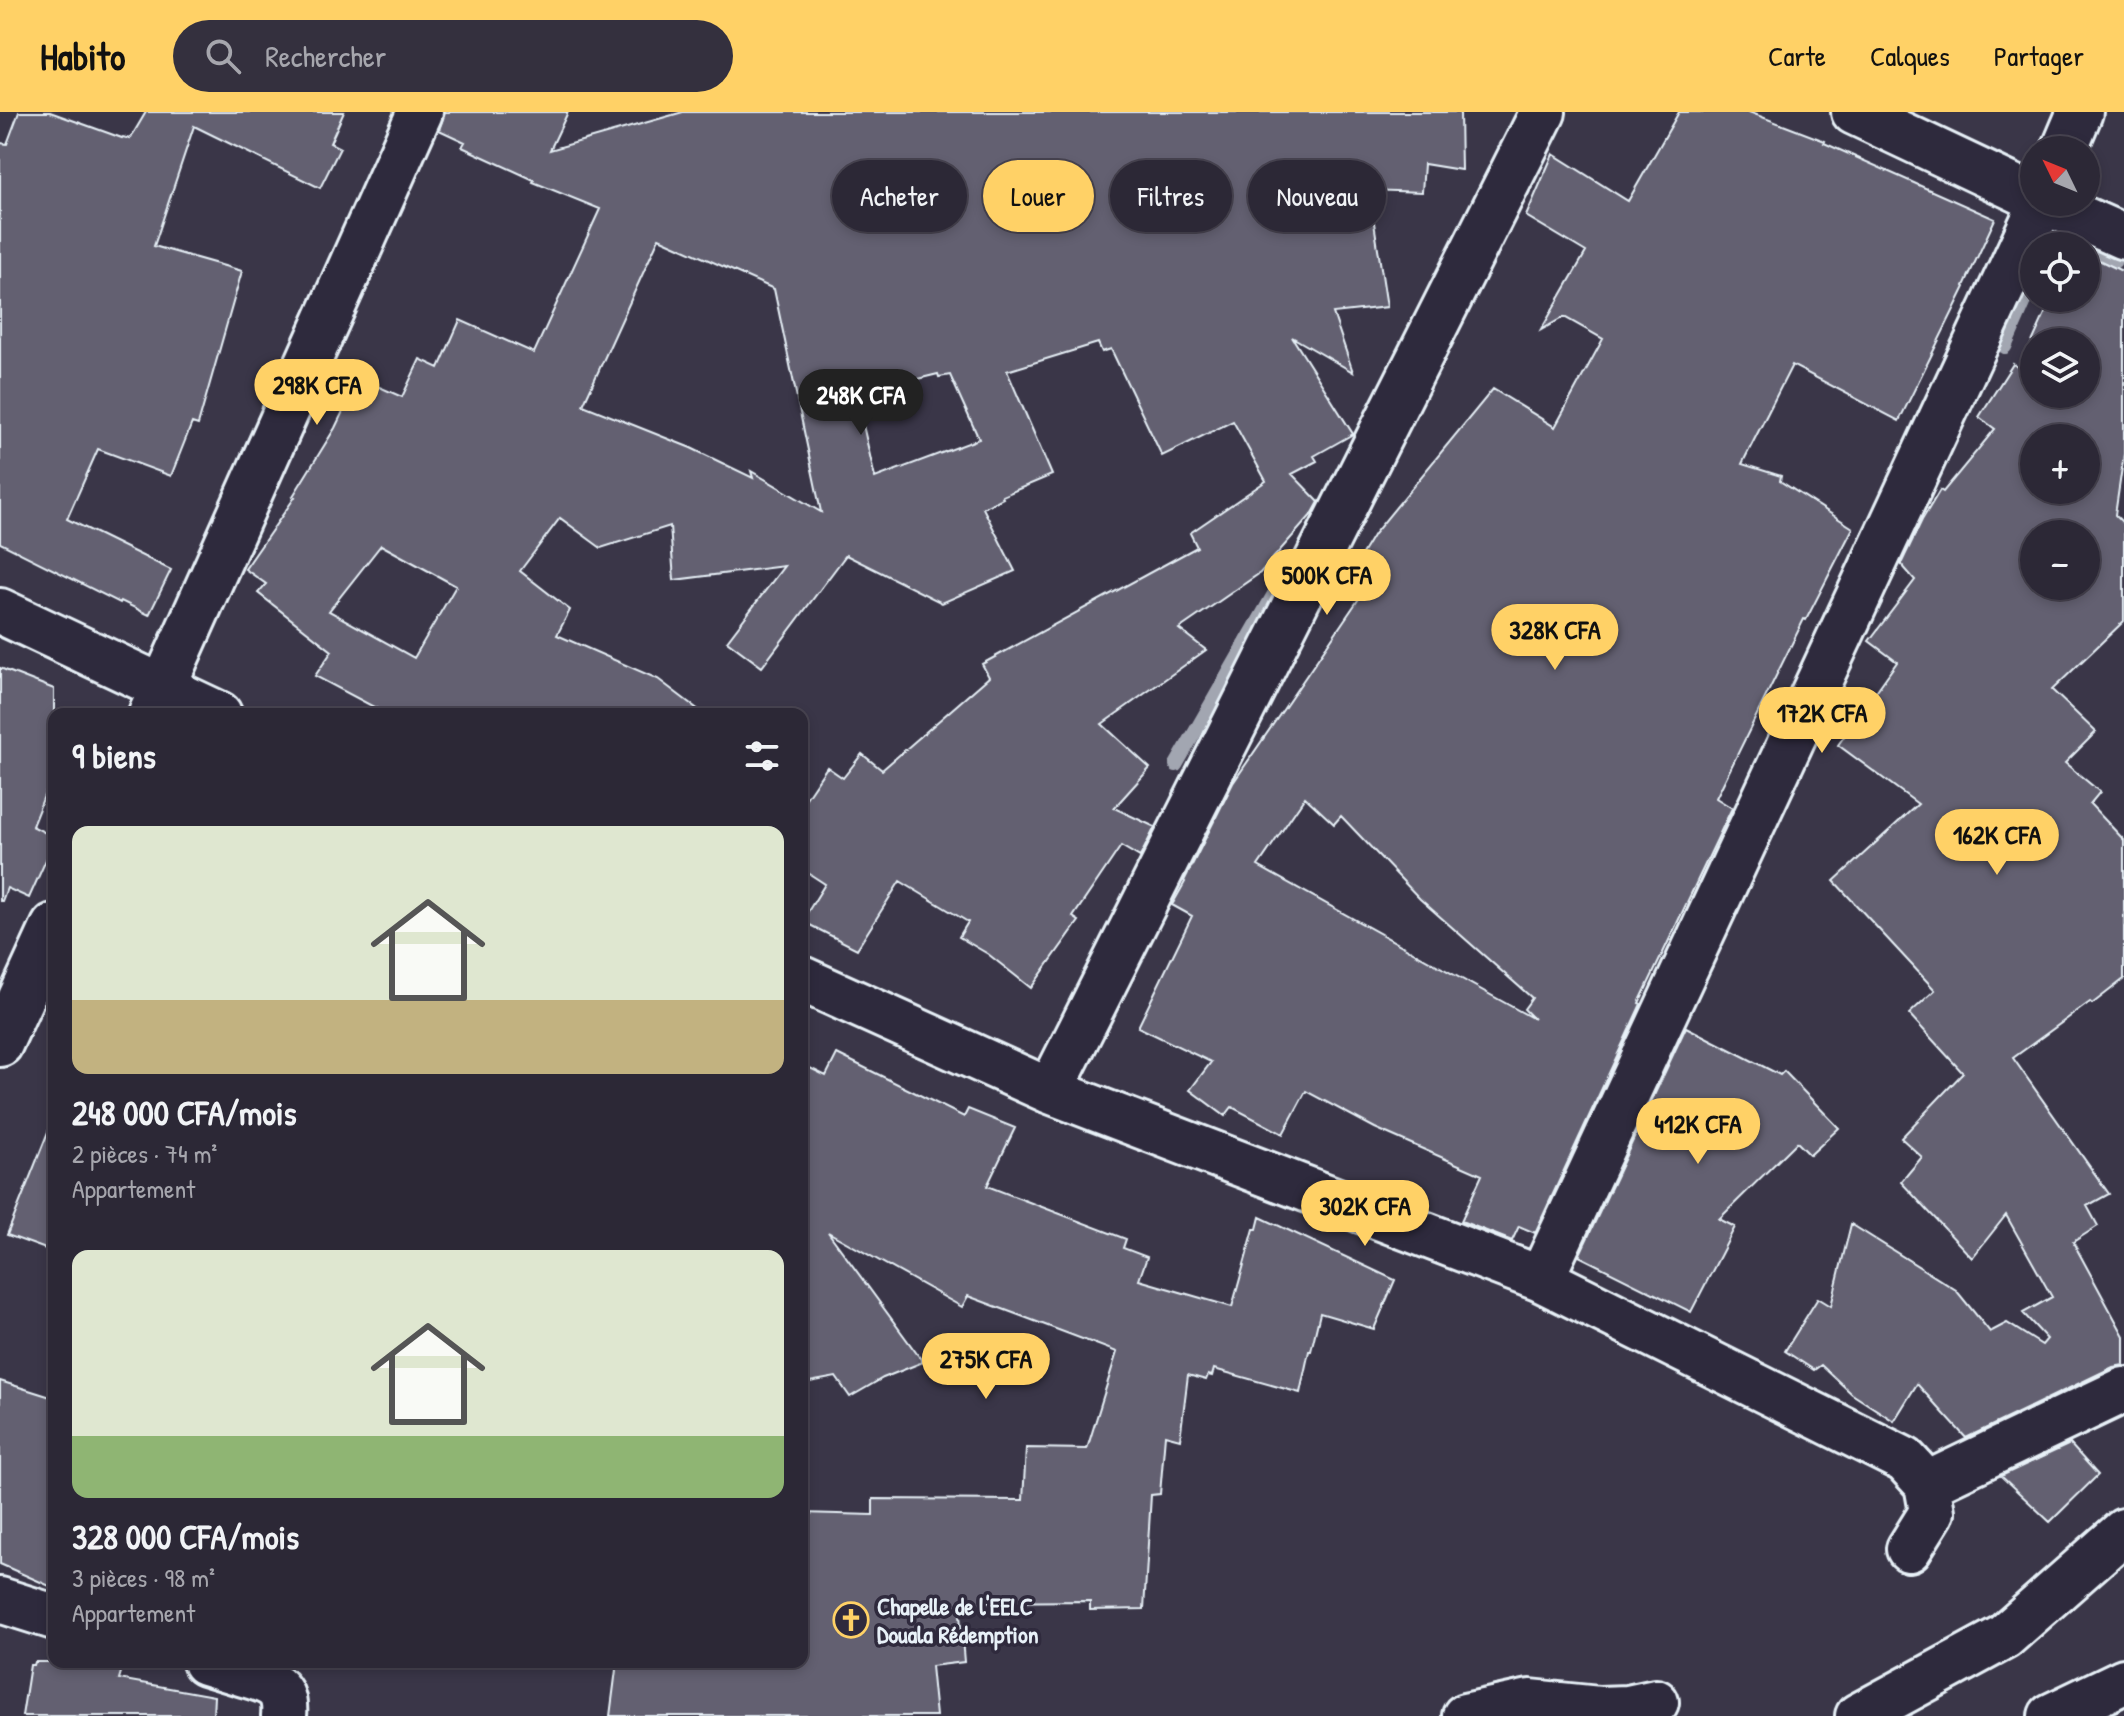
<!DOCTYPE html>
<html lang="fr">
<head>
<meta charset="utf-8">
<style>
  :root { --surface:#2c2836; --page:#34303e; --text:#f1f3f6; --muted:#a6a6ad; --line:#484451; --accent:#ffd166 }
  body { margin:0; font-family:"Patrick Hand",sans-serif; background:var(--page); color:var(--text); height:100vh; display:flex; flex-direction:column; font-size:30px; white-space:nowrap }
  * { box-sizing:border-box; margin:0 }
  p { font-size:26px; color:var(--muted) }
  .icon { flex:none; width:44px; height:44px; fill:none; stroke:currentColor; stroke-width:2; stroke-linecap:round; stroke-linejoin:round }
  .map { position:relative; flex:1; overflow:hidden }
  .drawer { position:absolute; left:48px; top:596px; width:760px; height:960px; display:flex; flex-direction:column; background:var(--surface); border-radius:16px; box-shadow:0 4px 12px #0003,0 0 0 2px var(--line) }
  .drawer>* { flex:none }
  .top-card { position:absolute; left:832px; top:48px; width:760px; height:72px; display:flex; gap:16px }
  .needle { width:52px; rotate:313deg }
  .buttons { position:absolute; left:2020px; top:24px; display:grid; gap:16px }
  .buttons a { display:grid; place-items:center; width:80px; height:80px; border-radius:50%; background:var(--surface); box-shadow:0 4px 12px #0003,0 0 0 2px var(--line); font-size:40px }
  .price { position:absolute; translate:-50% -68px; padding:0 18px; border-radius:28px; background:var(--accent); color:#111; font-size:26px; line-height:52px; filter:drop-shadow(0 2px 4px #0008) }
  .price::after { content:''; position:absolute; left:50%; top:48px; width:24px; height:18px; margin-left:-12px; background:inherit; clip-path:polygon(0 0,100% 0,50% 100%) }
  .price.current { background:#222; color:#fff }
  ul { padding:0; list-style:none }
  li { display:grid; align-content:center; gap:16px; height:424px; padding:0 24px }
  li span { display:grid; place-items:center; height:248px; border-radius:16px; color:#555 }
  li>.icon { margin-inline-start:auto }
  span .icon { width:144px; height:144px; fill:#fffc; stroke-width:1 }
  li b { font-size:34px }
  h2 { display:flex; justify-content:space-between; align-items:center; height:96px; padding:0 24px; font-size:34px }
  .chip { padding:0 28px; border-radius:36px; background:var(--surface); box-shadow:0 4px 12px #0003,0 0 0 2px var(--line); font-size:28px; line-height:72px }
  .chip.current { background:var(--accent); color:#111 }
  header { display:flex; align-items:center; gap:48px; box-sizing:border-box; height:112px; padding:0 40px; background:var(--accent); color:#111 }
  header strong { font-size:38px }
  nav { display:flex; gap:44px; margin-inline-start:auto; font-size:28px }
  .search { width:560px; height:72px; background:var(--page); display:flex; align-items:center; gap:20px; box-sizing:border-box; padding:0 28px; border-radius:44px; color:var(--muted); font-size:30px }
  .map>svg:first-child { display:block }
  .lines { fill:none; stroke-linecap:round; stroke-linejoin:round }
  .stream { stroke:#a2a6b1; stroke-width:14 }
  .building { fill:#636171; stroke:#e8f1f8; stroke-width:2; fill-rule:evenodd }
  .minor-casing { stroke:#e8f1f8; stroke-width:50 }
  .major-casing { stroke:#e8f1f8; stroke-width:50 }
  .minor { stroke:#2f2a3d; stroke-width:44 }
  .major { stroke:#2f2a3d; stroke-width:44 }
  .labels { text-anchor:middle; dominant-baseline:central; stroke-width:7; stroke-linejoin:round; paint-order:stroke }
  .poi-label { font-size:24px; font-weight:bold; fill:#e8f1f8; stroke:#2f2a3d; text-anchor:start }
</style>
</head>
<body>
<header>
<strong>Habito</strong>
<div class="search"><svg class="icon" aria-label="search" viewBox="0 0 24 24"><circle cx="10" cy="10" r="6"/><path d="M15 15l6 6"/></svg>Rechercher</div>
<nav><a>Carte</a><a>Calques</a><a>Partager</a></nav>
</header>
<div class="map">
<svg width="2124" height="1604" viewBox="0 0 2124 1604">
  <rect width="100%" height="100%" fill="#3a3648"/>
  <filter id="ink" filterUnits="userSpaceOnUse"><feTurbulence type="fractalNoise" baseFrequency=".0125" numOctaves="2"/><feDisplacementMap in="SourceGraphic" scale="16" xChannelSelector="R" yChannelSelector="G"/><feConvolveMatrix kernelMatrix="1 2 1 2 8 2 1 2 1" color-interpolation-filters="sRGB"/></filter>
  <g filter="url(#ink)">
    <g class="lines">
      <path class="stream" d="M2071,132L2076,134
        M2050,134L2051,131L2056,133
        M2086,138L2115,149
        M2005,235L2034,169
        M1176,653L1290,454"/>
    </g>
    <path class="building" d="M19,0H50L122,26L123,25L130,27L146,0H344L330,31L340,36L320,76L194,14L154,134L242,159L198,313L192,311L171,364L98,337L67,407L171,458L149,503L121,489L120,491L0,431V31L7,32Z
      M445,0H568L550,38L683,0H1460L1461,58L1424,52L1422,80L1369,78L1387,195L1333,201L1353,260L1292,225L1353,322L1314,344L1317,349L1292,362L1319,390L1313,401L1260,461L1179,517L1206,538L1102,612L1150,656L1114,696L1155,715L1140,745L1121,734L1073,805L1079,809L1031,876L988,842L959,825L968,810L900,769L857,837L802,809L825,772L802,757V692L827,655L843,666L862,642L882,658L989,565L982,552L1197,435L1190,421L1266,369L1233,309L1162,344L1111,237L1102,240L1098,231L1007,259L1052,363L1002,384L1003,386L983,396L1015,459L942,491L846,443L762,555L727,529L784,454L674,468L670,414L601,436L560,406L520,459L570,498L557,523L658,567L704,602H387L315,564L332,539L258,481L266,472L245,457L295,385L293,384L335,316L359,266L402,285L420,247L439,256L460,208L534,241L600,97L533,70L534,68L462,35L465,30L439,18ZM659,126L774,177L821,400L751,359L753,366L691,336L583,293ZM938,262L939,265L950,263L979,327L875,366L856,282ZM381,433L456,474L414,546L329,499Z
      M1679,0H1749L1825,29L1824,31L1995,107L1964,174L1965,175L1899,309L1792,253L1742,352L1781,364L1780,369L1853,416L1806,508L1804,507L1716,686L1732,696L1639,891L1641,892L1535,1121L1519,1114L1512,1129L1461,1109L1482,1063L1375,1016L1306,979L1283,1022L1232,995L1225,1004L1190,978L1211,950L1138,915L1192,804L1172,793L1185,770L1184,769L1233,671L1373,466L1356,452L1374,422L1493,277L1555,315L1603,227L1564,205L1541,218L1586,140L1526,104L1553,42L1628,89ZM1305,685L1334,712L1341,704L1420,787L1532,886L1524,897L1534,907L1258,754Z
      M2086,142L2124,160V342L2115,403L2124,412V509L2052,578L2096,620L2065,651L2100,680L2090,692L2124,728V867L2092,892L2090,890L2013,946L2109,1082L2087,1094L2098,1114L2073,1130L2124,1224V1253L2113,1255L1966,1326L1917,1272L1894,1309L1852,1282L1821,1253L1814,1258L1785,1239L1818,1186L1831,1194L1851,1112L1956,1178L1990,1220L2007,1211L2042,1233L2047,1227L2023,1201L2052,1185L2006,1103L1972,1146L1901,1070L1922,1045L1901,1026L1963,961L1909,902L1935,878L1834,769L1918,692L1838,633L1897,550L1869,529L1915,468L1901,452L1922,408L1940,378L1943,380L1995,317L1979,305L2013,252L2020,257L2052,186H2086ZM2034,230H2086V282H2034ZM2034,326H2086V378H2034ZM2034,422H2086V474H2034Z
      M0,556L54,577V659L32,714L54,725V730L29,786L7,776L2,789H0Z
      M1686,915L1780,963L1784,959L1839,1016L1810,1043L1797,1030L1719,1107L1735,1115L1691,1200L1579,1144Z
      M837,942L964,1005L968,997L1015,1016L987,1074L1126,1127L1123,1136L1147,1145L1139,1168L1232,1195L1254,1117H1257L1260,1105L1395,1168L1374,1217L1320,1201L1311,1239H1309L1300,1281L1214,1257L1212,1264L1208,1263L1206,1268L1188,1263L1180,1327L1165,1323L1160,1382L1151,1383L1144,1497L1090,1498V1489L959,1490L964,1550L931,1554L936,1604H610L617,1550H802V1401L873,1403V1387L1023,1388L1026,1336L1087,1337L1117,1240L968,1184L962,1195L828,1120L923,1250L883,1266L850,1285L836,1265L804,1271L802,1231V952L826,964Z
      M52,1010L54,1011V1140L7,1123Z
      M0,1269L54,1286V1476L0,1452Z
      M2070,1332L2098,1363L2050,1410L2001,1364Z
      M35,1550H124L119,1567L214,1584L213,1604H22L30,1553H34Z"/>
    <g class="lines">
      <defs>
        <path id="minor" d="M1854,0L2034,85
          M2064,38L2080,0
          M2045,90L2124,125
          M0,499L219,602
          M151,602L420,0
          M802,867L1050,979L1541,1167L1905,1348L1927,1372L1932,1400L1909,1437
          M0,932L54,814
          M1050,979L1543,0
          M1541,1167L2042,90
          M1927,1372L2124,1278
          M0,1488L54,1505
          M205,1550C218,1554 231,1558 244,1562C268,1569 287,1573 284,1604
          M1465,1604L1530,1590L1599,1597L1628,1596L1656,1590"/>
        <path id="major" d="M1858,1604L2004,1525L2124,1419
          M2051,1604L2124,1569"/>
      </defs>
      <use href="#minor" class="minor-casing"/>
      <use href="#major" class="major-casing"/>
      <use href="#minor" class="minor"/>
      <use href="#major" class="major"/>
    </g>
  </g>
  <defs>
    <symbol id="church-ring" viewBox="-11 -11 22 22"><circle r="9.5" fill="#2f2a3d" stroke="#ffd166" stroke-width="1.5"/><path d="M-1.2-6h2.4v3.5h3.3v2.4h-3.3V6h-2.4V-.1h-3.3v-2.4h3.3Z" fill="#ffd166"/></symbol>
  </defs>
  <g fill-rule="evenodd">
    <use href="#church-ring" x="831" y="1488" width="40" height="40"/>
  </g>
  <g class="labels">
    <g class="poi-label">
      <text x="877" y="1494">Chapelle de l'EELC<tspan x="877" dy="28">Douala Rédemption</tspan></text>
    </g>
  </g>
</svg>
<div class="buttons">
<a><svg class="needle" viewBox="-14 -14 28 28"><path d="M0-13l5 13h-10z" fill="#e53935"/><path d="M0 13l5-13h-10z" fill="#a6a6ad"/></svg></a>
<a><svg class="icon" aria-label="locate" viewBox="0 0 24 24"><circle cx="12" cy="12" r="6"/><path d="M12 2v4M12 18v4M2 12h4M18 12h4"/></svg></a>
<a><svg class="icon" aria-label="layers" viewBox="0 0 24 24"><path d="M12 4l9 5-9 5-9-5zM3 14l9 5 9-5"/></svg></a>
<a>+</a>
<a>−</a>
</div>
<b class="price" style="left:317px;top:315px">298K CFA</b>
<b class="price current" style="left:861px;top:325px">248K CFA</b>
<b class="price" style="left:1327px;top:505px">500K CFA</b>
<b class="price" style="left:1555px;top:560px">328K CFA</b>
<b class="price" style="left:1822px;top:643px">172K CFA</b>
<b class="price" style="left:1997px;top:765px">162K CFA</b>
<b class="price" style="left:1698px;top:1054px">412K CFA</b>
<b class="price" style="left:1365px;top:1136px">302K CFA</b>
<b class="price" style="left:986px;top:1289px">275K CFA</b>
<div class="top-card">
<a class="chip">Acheter</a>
<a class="chip current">Louer</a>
<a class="chip">Filtres</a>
<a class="chip">Nouveau</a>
</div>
<section class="drawer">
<h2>9 biens<svg class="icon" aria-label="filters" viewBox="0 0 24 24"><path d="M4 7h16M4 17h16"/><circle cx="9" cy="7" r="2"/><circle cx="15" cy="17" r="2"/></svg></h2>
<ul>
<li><span style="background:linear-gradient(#dfe7d0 70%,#c2b280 0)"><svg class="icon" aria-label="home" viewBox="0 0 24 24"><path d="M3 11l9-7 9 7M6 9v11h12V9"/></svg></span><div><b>248 000 CFA/mois</b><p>2 pièces · 74 m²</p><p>Appartement</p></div></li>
<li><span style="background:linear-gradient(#dfe7d0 75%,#8fb573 0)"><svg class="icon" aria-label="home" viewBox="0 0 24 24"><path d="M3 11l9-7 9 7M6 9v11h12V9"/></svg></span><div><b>328 000 CFA/mois</b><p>3 pièces · 98 m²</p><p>Appartement</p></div></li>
</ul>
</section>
</div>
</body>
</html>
